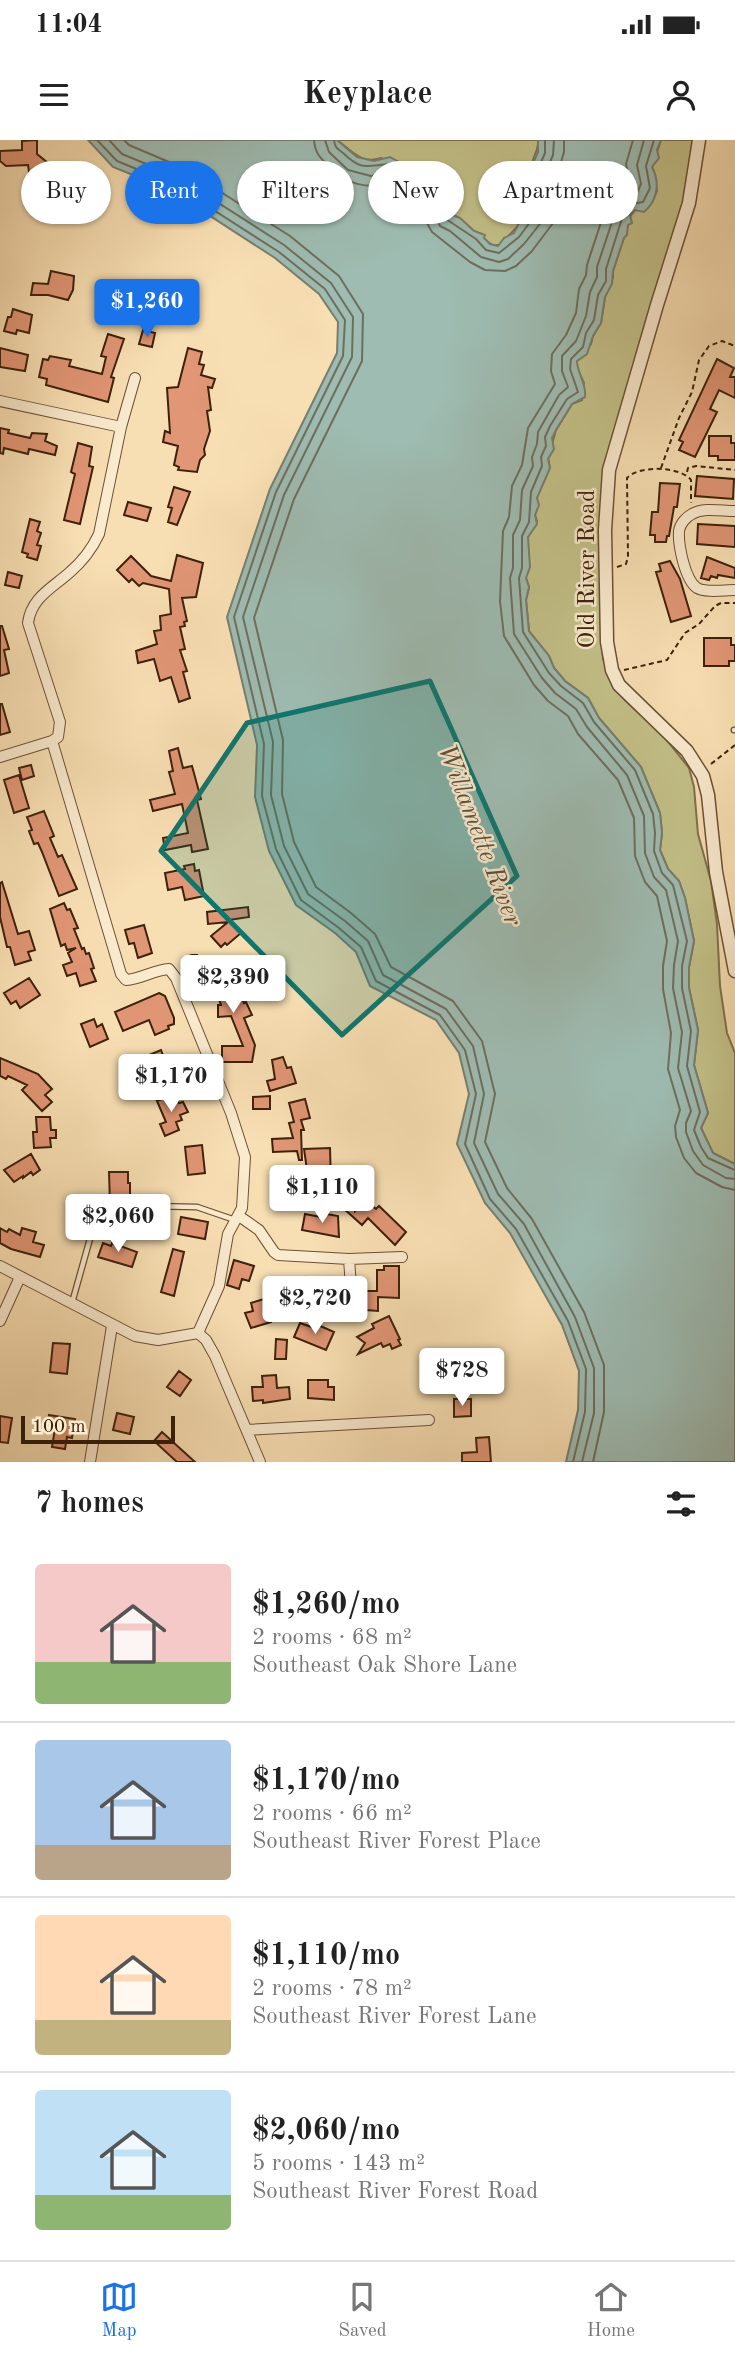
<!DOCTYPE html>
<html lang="en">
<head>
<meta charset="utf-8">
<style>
  :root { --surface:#fff; --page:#f2f2f2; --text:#222; --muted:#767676; --line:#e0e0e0; --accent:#1a73e8 }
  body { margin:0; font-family:"Old Standard TT",serif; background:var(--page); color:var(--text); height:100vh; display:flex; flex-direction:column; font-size:26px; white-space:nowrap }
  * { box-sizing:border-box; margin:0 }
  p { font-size:23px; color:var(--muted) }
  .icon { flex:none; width:38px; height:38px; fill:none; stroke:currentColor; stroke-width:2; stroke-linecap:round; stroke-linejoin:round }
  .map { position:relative; height:1322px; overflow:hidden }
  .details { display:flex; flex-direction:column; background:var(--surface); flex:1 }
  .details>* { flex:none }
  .hud { position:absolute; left:21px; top:21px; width:693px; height:63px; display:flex; gap:14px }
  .scale { position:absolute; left:21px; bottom:18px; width:154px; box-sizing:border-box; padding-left:7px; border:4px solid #3e210a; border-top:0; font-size:19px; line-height:24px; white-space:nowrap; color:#3e210a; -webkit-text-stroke:5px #faeace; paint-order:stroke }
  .price { position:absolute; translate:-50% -60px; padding:0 16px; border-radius:7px; background:#fff; color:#222; font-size:23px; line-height:46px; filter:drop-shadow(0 2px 4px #0008) }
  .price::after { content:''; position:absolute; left:50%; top:42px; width:21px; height:16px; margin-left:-10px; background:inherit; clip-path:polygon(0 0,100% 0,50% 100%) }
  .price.current { background:var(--accent); color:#fff }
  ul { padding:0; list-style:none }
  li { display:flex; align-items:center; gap:21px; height:175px; padding:0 35px }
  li+li { border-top:2px solid var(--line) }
  li span { display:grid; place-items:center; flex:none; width:196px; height:140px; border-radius:7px; color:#555 }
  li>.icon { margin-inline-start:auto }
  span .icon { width:84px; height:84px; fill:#fffc; stroke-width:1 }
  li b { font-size:30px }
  h2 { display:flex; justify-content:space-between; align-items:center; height:84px; padding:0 35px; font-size:30px }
  .tag { padding:0 24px; border-radius:32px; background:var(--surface); box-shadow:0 2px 5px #0004; font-size:24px; line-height:63px }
  .tag.current { background:var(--accent); color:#fff }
  .status { display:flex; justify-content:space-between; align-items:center; height:49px; padding:0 35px; background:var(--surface); direction:ltr }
  .status svg { height:19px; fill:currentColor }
  header { display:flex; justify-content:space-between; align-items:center; height:91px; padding:0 35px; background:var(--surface); font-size:32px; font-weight:800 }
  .tab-bar { display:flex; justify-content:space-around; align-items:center; height:98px; border-top:2px solid var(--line); background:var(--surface); font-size:19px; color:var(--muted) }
  .tab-bar a { display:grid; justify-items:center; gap:4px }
  .tab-bar .current { color:var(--accent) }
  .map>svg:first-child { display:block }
  .green { fill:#c3c088; stroke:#807049; stroke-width:2 }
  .water { fill:#9ebcb2; stroke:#787e6f; stroke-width:2 }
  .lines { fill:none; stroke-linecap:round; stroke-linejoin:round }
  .shore { stroke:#6e6e5e; stroke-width:2 }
  .building { fill:#e19675; stroke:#3e210a; stroke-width:2 }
  .service-casing { stroke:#6c5034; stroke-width:7 }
  .minor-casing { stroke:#6c5034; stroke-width:12 }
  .tertiary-casing { stroke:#6c5034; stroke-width:15 }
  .path { stroke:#3e210a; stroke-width:2; stroke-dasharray:5 3.5; stroke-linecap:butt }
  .service { stroke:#faeace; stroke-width:4.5 }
  .minor { stroke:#faeace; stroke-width:10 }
  .tertiary { stroke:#faeace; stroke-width:12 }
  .marked { fill:#0f766e; fill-opacity:0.2; stroke:#0f766e; stroke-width:5; stroke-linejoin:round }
  .labels { text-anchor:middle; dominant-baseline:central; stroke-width:5; stroke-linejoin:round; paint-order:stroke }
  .street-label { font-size:24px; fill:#3e210a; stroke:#faeace }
  .water-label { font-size:26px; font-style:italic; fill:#5b503c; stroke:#faeace }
</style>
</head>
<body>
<div class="status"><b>11:04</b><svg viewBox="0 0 49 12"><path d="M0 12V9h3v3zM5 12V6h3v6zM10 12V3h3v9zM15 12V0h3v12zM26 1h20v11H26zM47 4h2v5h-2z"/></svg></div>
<header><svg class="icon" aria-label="menu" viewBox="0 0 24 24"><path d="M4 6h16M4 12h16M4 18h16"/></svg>Keyplace<svg class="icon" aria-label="person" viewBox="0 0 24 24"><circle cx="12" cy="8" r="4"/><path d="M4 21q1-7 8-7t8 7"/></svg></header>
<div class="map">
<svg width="735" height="1322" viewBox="0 0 735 1322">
  <rect width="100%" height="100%" fill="#f8dfb3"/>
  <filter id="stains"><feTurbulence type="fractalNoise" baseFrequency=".00286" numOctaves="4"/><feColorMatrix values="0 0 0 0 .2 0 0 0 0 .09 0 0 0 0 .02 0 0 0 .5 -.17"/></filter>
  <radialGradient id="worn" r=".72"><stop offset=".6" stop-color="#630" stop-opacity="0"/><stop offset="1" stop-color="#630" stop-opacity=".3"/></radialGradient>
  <path class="green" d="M337,0H538C539,11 532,17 532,26C531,36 533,45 535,53C539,71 508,93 501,105H492L483,98L484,95L474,91L460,78L450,74L446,61L434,51L418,44L408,27L381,18C362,25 352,11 337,0Z
    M661,0H694L686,57L617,287L601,482L603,519L614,546L625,560L661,593L689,628L694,647L698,694L711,741L717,784L720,846L727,893L735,913V1024L713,1013L701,988L708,973L694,925L698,890L689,848V827L694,801L685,758L679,741L668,729L660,710L662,693L660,673L641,627L599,578L588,558L565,541L554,528L549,516L529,491L526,460L529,447L526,438L528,397L537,381L535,375C539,367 535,361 538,352C542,341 553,331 548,319L556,290L572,264L582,260L584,243L577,228V221L591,204L593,196L601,183L605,157L613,137V131L628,85L630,83V76L635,70H639L652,62L657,51L652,27Z"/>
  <path class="water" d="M88,0H337L357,17L374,21L390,17L408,27L418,44L434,51L446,61L450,74L460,78L474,91L485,95L484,98L490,104L498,106L504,98L514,93L520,81L533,68L535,53L531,45V28L538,12V0H661L657,10L659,18L652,27C660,42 658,60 644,72L635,70L630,75L632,83L628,85L627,95L624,98L613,131L612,144L605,157L601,183L593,196L587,214L577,221C577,233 587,244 585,257L572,264L556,290L552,298L554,309L548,319L550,328L537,358L539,365L535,375L537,384L528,397L530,427L526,438L529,447L526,460L529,491L549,516L554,528L565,541L588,558L599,578L641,627L660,673L662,693L660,710L668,729L679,741L685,758L694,801L689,827V848L698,890L694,925L708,973L701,988L713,1013L735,1024V1322H566L578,1270L579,1231L562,1185L510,1093L485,1063L457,1004L469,954L459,913L436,880L370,846L356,812L335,793L296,765L269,711L255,657L257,605L227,477L270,349L337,213L338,182L319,154L275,118L170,50L113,27Z"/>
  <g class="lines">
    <path class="shore" d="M97,0L117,21L173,44L279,112L325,149L345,180L343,216L276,352L234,477L264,604L262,656L276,709L301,760L339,788L361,807L376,841L440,875L465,910L476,954L465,1004L490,1059L516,1089L568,1181L586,1229L585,1272L573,1322
      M109,0L122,14L178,37L284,105L331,143L353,177L352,217L284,355L243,477L273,602L271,655L284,706L308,754L345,781L368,801L383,835L446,869L473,906L484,954L474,1003L498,1054L524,1084L575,1177L594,1228V1273L582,1322
      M124,0L129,5L183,28L290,96L339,136L363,174L362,221L294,359L254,478L283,600L282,654L294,702L316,747L351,773L375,794L391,827L453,861L482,901L495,954L485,1002L507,1048L532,1079L584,1172L604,1225V1272L593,1322
      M314,0C315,14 321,19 331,28C347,44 364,48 387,45L401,64L423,76L432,92L470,122L485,130L505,131L516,126L532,111L556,79L561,61L559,29L564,12V0
      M325,0L329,12L348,30L371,36L386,33L393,36L408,56L433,71L440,86L450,91L481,117L499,122L508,119L524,104L547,75L551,54L548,27L553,15L554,0
      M334,0C335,8 337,8 343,13C362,31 365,26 389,24L403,32L413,50L430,57L440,65L446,79L476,99L486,110L499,113L519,97L539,70L542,52L539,27L545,13V0
      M633,0L626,24L630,43L614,53L606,67L587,125L586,135L579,149L576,173L566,195L552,214L551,231L555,244L528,288L522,325L512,346L509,377L503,391L500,461L504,496L534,545L548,561L568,576L578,594L618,640L634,678L635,716L645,742L657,756L667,801L663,826V849L671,893L668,929L680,970L675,986L676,997L684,1018L696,1033L722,1047L735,1050
      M644,0L637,25L641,44L637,53L626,57L617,67L597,127V137L590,152L586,176L576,201L562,216V231L568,247L559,255L538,292L537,304L532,317L533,326L522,350L520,380L513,395V428L510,438L514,494L542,538L555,553L576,569L587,587L627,635L644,676L645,713L654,737L666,750L678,801L674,825L673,848L682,892L678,928L691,971L686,983V992L693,1011L703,1025L726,1038L735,1039
      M654,0L646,26L650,48L643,62L632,64L624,72L606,129V141L598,155L594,180L586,193L583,207L571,219L570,229L578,252L567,259L550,286L545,297L546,306L541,317L542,326L531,352L529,382L522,396V428L519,438L523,492L549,533L561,546L583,563L594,582L635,630L653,674L655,693L654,711L662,733L673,745L687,801L682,826V848L691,891L687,926L700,972L694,990L701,1007L708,1018L735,1030"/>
  </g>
  <path class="building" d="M37,0V14L53,27L44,39L35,32H29L28,25L6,26L0,21V11L22,10V1Z
    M80,47L92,69L75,78L69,67L51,77L43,63Z
    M51,131L74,136L73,150L68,160L48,155H31L33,143L48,144Z
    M129,145L141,164L123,175L110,154Z
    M102,163L116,166L113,177L99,174Z
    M13,169L32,175L29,193L17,190L16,194L4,191L8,177H11Z
    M143,190L155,193L152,207L139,204Z
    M108,194L124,199L111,237L114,238L108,262L46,245L47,239L39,237L43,219L48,220L50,216L71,220L69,226L102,234L106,217L101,216Z
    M0,208L28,215L25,231L0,227Z
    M188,208L202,212L199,224L204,225L201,235L215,239L212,248L208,247L211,270L207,271L210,291L204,309L205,315L200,320L197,332L178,330L179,327L174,325L178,306L163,302L165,291L170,293L167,248L178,247Z
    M717,219L734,228L730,237H735V258L719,250L710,269L717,272L695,317L679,310L683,302L679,300Z
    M0,288L9,290L8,293L30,298L32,293L47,294L45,301L57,306L55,315L29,309L28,314L4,308L3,314L0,313Z
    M709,296H731V303H735V320H718V316H709Z
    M78,303L92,307L89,326L93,327L80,384L64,380L75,334L71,332Z
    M697,336L734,339L733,359L695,356Z
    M660,343L680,344L677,367H674L669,396H667L666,402H655V395H650L652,372H658Z
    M174,347L190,352L177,385L168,382L172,368L168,367Z
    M128,362L151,368L147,381L124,375Z
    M30,379L40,382L37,391L41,393L37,405L41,406L37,420L27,417L28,414L22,412Z
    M698,384L735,386V407L697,404Z
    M177,415L203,423L196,457L182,458L187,481L184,482L185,486L180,487L185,509L180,510L187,531L183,532L190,558L179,562L171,537L160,541L154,519L138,523L136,511L157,504L154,491L161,490L160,476L171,474L169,449L143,443L139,446L132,439L129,442L117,430L131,416L151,436L171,441Z
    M707,417L735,428V438L718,435L717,438L711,436L709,440L701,438Z
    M670,421L680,439L691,476L671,482L656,432L661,431L659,424Z
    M8,432L22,436L19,448L5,445Z
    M0,486H2L9,509L4,510L9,533L0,536Z
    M704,498H731V505H735V521H729V526H704Z
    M0,564H2L10,592L0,595Z
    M178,608L183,628L192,626L201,659L197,660L208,709L192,712L191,705L165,710L163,698L188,693L182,664L153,671L150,660L175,654L169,632L173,631L169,611Z
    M31,625L34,636L22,640L19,628Z
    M19,635L29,668L14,673L4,640Z
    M44,671L54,696L50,698L58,717L62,715L77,749L59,756L42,712L38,703L34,704L29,691L32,690L27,677Z
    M194,724L195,731L199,730L204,756L185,760L182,747L168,750L165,733L185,729L184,726Z
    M2,742L18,794L29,791L35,810L28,812L31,820L15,825L10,807H7L0,777V743Z
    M64,763L67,770L70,769L78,788L74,789L82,809L84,808L86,814L89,813L94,828L91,829L96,841L80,846L76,833L67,836L63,825L72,822L68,813L76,808L67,810L65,804L61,806L50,769Z
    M248,767L249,777L229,780L241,793L227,805L225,803L221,807L211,796L228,782L208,784L207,772Z
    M144,785L152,813L138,818L134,803L129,804L125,790Z
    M192,815H197L201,827L188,832L183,818Z
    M227,824L235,845L237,844L244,863L246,862L252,875L244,878L255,905L252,922H222V906H243L231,876L218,877V865H221L209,830Z
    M29,838L40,855L20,868L16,861L11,864L4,853Z
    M159,853L165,856L174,878V884L168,886L169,889L155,895L149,880L123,891L115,872Z
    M94,879L97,887L102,884L108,899L90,907L81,884Z
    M161,910L165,921L160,922L167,938L142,948L132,922Z
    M283,917L287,928L291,927L296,943L270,951L267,941L275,939L272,920Z
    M0,918L38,934L52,949L45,955L52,962L42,971L22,950L27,945L8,936L6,939L0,936Z
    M172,954L179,963L183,962L188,972L180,975L182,980L176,982L179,990L165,996L160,984L166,982L157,961Z
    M270,956V969H253V957Z
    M305,959L310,978L301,980L304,990H301L302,1020H299L297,1011L273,1012L272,999L293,998L289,983L294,982L289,963Z
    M36,977H50L51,990H56V998H50L51,1007L34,1008L33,992H37Z
    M202,1005L205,1033L188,1035L185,1007Z
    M330,1008L331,1043L309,1044L304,1009Z
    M31,1014L40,1030L33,1035L31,1032L23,1038V1036L14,1042L4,1030Z
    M109,1032H128V1043H130V1063H134V1075L106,1078V1064H110Z
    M342,1055H354L355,1071L364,1059L376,1069L379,1066L406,1092L395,1105L368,1078L362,1085L342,1067Z
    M321,1073L338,1076L339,1097L302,1090L305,1074L321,1077Z
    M181,1077L208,1082L205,1099L178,1094Z
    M0,1088L7,1092L9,1089L20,1095L22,1088L36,1092L33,1102L44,1105L40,1117L11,1109L0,1103Z
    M103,1103L111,1106L112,1103L137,1112L132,1127L98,1117Z
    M173,1109L184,1112L174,1156L161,1152Z
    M234,1120L254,1126L249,1141L242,1139L239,1149L227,1145Z
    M384,1126H399V1158L378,1157V1171L366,1170V1151H377V1130H384Z
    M306,1137L326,1152L318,1163L298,1147Z
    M264,1159L271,1182L251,1188L245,1173L253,1171L251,1163Z
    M389,1176L400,1199L398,1200L401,1205L392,1209L390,1204L383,1207L381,1203L358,1214L365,1203L357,1197L374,1188L372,1184Z
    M300,1183L317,1189L318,1185L334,1192L326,1210L294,1197Z
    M276,1199L287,1200L286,1219H275Z
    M53,1203L70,1204L67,1234L50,1232Z
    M179,1231L191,1240L180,1256L167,1247Z
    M276,1235L277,1248L289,1247L290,1259L263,1263V1260L253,1261L252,1247H263L262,1236Z
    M308,1240H328V1247H334V1260L308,1258Z
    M454,1259H471V1276L454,1277Z
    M117,1273L134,1277L130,1294L113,1290Z
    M49,1275L75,1279L72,1298L67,1297L65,1309L52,1307L55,1289L47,1287Z
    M0,1276L12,1278L8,1303L0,1302Z
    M162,1292L195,1322H177L154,1301Z
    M489,1297L491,1322H462V1313L477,1312L476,1298Z"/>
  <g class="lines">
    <defs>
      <path id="service" d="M734,590H735
        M146,1066L197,1067L235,1080
        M72,1163L93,1088"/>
      <path id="minor" d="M0,261L121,287
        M735,371C721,371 704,367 692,374C686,377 680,384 679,391C678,405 685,440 697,448C706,453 724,450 735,450
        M52,601L121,834L126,840C141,839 154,830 169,829L176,838L231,973L245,1017L242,1068L228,1094L219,1146L198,1193
        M0,617L52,601L58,597L60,582L28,483C31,458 52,448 69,433C82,422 92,409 99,394L121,287L135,238
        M239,1076L259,1090L274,1112L278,1115L349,1119L402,1117
        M349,1119L353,1174
        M0,1126L135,1196L158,1200L198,1193L206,1200L215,1216L260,1322
        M0,1181L20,1137
        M247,1290L429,1280
        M90,1322L112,1186"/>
      <path id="tertiary" d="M699,0L689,63L657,165L609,330L605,390L607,502L612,530L619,545L687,611L703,636L708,655L716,732L735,831"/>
    </defs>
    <use href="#service" class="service-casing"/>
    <use href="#minor" class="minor-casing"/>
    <use href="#tertiary" class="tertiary-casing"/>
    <path class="path" d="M661,328L679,278L692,252L699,220L709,206L722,201L735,206
      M687,332L688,328L696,326L735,330
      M617,427L626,424L628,417L627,338C639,325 680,326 691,340V363
      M624,530L667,520L685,493L699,484L715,466L721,463H735
      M711,624L735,605"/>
    <use href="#service" class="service"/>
    <use href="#minor" class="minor"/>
    <use href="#tertiary" class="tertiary"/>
  </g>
  <path class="marked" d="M430,541L517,736L342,895L161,711L247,583Z"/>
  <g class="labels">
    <g class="street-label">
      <text transform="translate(588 429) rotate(-90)">Old River Road</text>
    </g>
    <g class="water-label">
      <text transform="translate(479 695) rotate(69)">Willamette River</text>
    </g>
  </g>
  <rect width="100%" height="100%" filter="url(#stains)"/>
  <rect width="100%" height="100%" fill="url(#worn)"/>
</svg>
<div class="scale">100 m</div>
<b class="price current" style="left:147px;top:199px">$1,260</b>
<b class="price" style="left:233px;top:875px">$2,390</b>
<b class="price" style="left:171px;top:974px">$1,170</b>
<b class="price" style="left:322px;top:1085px">$1,110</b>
<b class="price" style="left:118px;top:1114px">$2,060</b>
<b class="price" style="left:315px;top:1196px">$2,720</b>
<b class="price" style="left:462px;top:1268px">$728</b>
<div class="hud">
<a class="tag">Buy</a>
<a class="tag current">Rent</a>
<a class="tag">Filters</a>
<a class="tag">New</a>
<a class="tag">Apartment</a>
</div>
</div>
<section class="details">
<h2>7 homes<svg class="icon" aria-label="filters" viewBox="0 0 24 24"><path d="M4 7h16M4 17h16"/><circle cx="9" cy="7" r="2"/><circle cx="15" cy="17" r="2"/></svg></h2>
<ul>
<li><span style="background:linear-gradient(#f6c9c9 70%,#8fb573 0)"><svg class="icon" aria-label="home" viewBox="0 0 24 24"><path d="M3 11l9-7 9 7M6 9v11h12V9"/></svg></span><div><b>$1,260/mo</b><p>2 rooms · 68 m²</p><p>Southeast Oak Shore Lane</p></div></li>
<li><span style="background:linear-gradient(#a9c7e8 75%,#b9a48a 0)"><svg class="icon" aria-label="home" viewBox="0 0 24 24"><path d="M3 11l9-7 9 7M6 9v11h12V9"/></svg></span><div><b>$1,170/mo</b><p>2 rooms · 66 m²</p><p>Southeast River Forest Place</p></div></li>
<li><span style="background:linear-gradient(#ffd9b3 75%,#c2b280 0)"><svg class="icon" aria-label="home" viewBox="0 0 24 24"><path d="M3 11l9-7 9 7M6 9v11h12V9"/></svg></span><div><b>$1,110/mo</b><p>2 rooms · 78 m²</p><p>Southeast River Forest Lane</p></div></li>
<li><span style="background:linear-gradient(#bfe0f5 75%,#8fb573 0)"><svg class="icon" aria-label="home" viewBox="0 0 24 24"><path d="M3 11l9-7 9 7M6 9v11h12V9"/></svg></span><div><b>$2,060/mo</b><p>5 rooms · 143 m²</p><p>Southeast River Forest Road</p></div></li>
</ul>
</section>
<nav class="tab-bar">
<a class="current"><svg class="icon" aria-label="map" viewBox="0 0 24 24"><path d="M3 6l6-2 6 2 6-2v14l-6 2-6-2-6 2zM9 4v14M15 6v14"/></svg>Map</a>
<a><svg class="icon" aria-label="saved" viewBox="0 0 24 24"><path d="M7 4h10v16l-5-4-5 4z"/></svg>Saved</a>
<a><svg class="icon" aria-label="home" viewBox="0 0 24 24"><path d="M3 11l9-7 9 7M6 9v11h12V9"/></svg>Home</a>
</nav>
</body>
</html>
